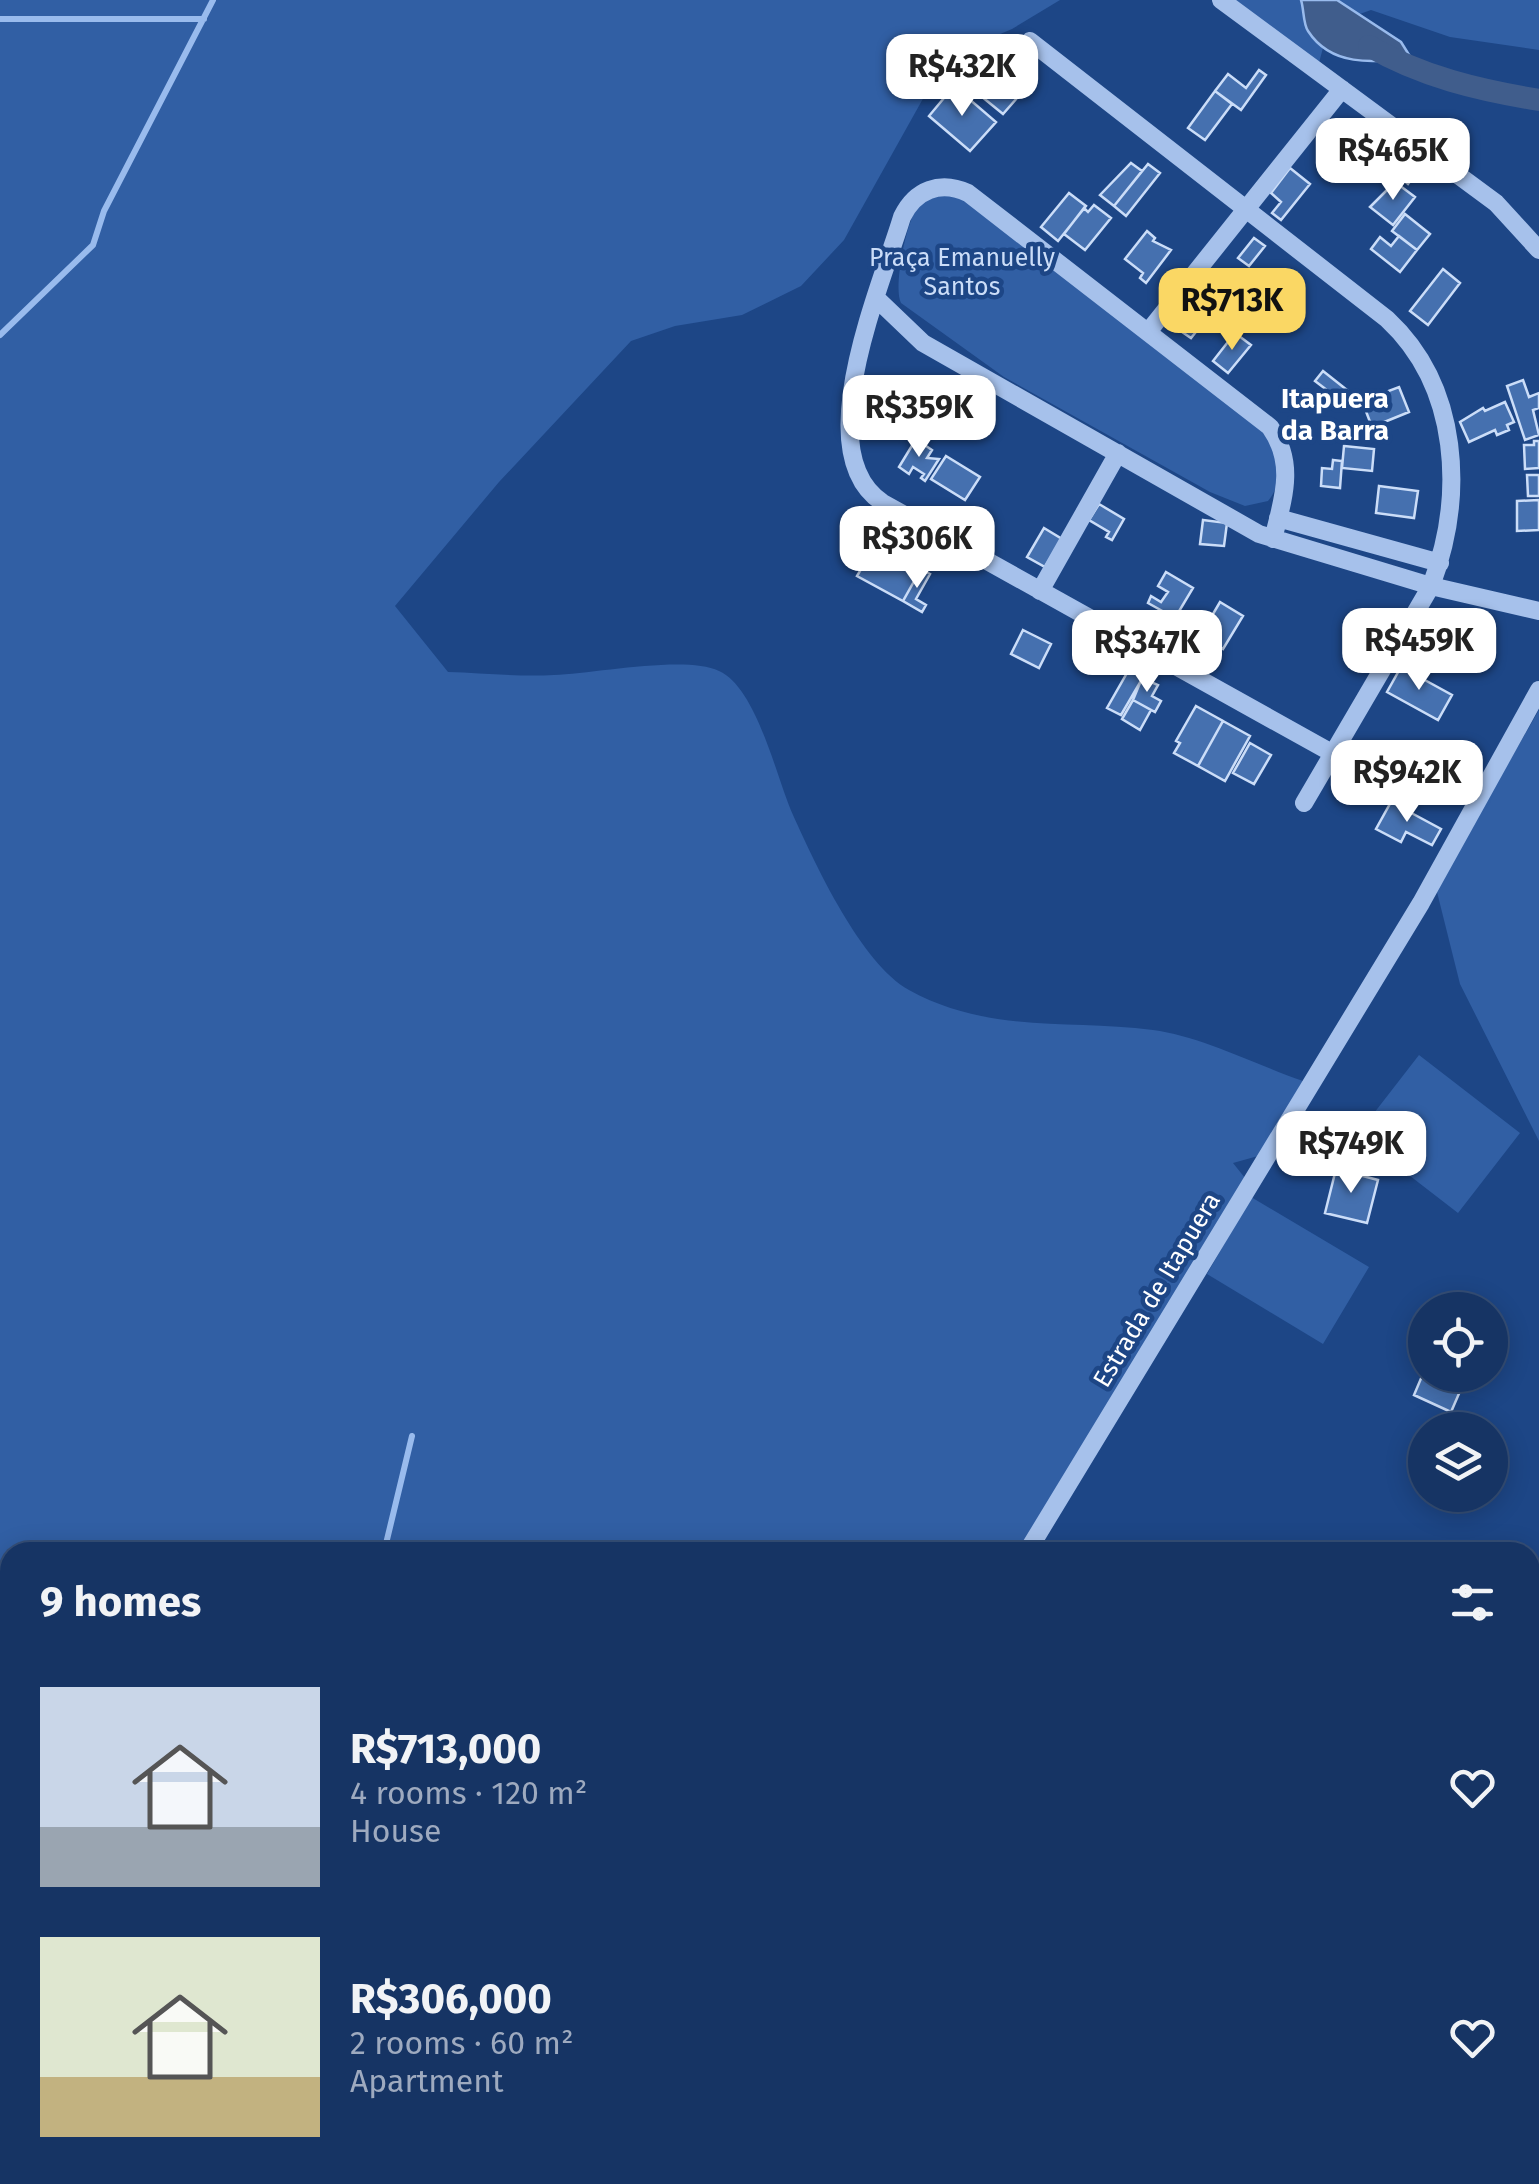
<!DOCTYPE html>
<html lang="en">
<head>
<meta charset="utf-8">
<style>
  :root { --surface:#163464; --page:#233f6d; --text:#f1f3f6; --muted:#9eaabf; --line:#354f78; --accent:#fad764 }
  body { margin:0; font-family:"Fira Sans",sans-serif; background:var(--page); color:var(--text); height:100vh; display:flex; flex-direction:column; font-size:38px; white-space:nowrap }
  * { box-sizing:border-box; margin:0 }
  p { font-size:32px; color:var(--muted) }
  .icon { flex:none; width:55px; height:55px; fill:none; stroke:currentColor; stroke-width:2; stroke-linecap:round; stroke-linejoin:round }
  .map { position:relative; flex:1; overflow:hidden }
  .details { position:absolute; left:0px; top:1542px; width:1540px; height:642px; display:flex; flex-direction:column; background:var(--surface); border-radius:30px 30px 0 0; box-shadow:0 5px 25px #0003,0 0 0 2px var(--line) }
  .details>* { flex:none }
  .tools { position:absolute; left:1408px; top:1292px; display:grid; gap:20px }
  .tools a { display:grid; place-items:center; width:100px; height:100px; border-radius:50%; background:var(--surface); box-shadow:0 5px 25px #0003,0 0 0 2px var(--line); font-size:50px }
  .price { position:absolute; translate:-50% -85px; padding:0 22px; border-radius:20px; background:#fff; color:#222; font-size:32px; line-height:65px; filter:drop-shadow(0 2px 5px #0008) }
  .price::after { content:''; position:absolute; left:50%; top:60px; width:30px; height:22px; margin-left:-15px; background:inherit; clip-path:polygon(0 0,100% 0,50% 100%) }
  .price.current { background:var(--accent); color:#111 }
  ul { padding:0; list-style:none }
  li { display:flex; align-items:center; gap:30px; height:250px; padding:0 40px }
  li span { display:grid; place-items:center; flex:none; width:280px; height:200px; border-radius:0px; color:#555 }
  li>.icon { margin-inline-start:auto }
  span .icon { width:120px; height:120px; fill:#fffc; stroke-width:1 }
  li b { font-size:42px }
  h2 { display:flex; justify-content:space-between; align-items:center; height:120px; padding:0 40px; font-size:42px }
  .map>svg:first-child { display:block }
  .green { fill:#315fa4 }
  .water { fill:#405d8c; stroke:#99bbed; stroke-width:2.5 }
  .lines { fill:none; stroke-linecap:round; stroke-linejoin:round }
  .stream { stroke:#99bbed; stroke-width:6 }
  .canal { stroke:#405d8c; stroke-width:22 }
  .building { fill:#4570af; stroke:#cbddf8; stroke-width:2.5 }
  .minor { stroke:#a6c1eb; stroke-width:18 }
  .labels { text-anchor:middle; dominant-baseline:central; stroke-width:9; stroke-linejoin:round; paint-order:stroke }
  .park-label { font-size:25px; fill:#cbddf8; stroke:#1d4686 }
  .street-label { font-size:25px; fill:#fff; stroke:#1d4686 }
  .neighbourhood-label { font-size:28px; font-weight:bold; fill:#fff; stroke:#1d4686 }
</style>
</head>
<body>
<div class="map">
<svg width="1539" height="2184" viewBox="0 0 1539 2184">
  <rect width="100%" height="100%" fill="#1d4686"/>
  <path class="green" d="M0,0H1060L1012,29L960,51L939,70L844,240L801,286L742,315L675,326L631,341L499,482L395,606L448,672C483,673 519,677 554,675C594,674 685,655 719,671C757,688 776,777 793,815C816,866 861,963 909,990C989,1034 1067,1019 1153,1030C1200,1036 1257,1065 1303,1081L1258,1156L1233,1163L1245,1178L1036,1552H10V2175H853L851,2184H0Z
    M1214,0H1301L1307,30L1324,44L1315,78Z
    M1337,0H1539V50L1450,37L1371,10L1357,15Z
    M938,195L961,197L1266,433C1277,456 1286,479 1268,501L1245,506L1210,492L1004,377L901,303C893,288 906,223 917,208C922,201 930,198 938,195Z
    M1539,710V1141L1460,984L1436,888Z
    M1419,1055L1520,1133L1458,1213L1357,1135Z
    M1251,1197L1369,1267L1323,1344L1207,1274Z
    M1539,1852V2088L1530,2086V1853Z
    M958,2175H1181L1179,2184H999Z"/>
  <path class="water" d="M1301,0H1337L1401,42L1411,58C1375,62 1332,68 1308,31C1303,24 1304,9 1301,0Z"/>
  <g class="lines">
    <path class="stream" d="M0,19H204
      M0,335L93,245L104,211L213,0
      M384,1552L412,1436
      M0,1729L10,1730
      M359,2175L362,2184
      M233,2184L235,2175"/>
    <path class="canal" d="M1369,46C1422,77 1479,90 1539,100"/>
  </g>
  <path class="building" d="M1259,70L1266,75L1241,110L1215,91L1228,74L1246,88Z
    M1002,71L1024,90L1003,114L981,96Z
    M954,86L996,122L970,151L929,116Z
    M1215,91L1232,104L1205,140L1188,128Z
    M1411,155L1423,165L1408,184L1396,174Z
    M1131,163L1142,171L1114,206L1100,195Z
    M1148,164L1160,173L1126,216L1114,206Z
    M1290,168L1310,184L1281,220L1272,213L1281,202L1271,193Z
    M1395,182L1415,197L1393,225L1370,207Z
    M1069,193L1086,206L1058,241L1041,227Z
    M1094,205L1111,218L1085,250L1064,234L1084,208L1088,212Z
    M1405,214L1430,234L1417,250L1392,231Z
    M1147,231L1155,238L1153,241L1171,250L1146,283L1140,278L1143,273L1125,259Z
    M1399,236L1417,250L1400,272L1371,249L1380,237L1391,246Z
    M1254,238L1265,246L1249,266L1238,258Z
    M1443,269L1460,283L1428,325L1410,311Z
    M1187,294L1211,313L1191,338L1166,321Z
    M1225,294L1245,309L1227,331L1211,318Z
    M1235,333L1251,345L1228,373L1213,361Z
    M1323,371L1347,390L1340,400L1315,381Z
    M1523,380L1529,397L1539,393V408L1533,410L1539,435L1525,440L1507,386Z
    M1399,387L1409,412L1372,427L1362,401Z
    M1505,402L1514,422L1507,425L1509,430L1497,435L1495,430L1469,442L1460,422L1483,408L1485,411Z
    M916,439L932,450L927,458L939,459L925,481L921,478L924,474L913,467L909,474L899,467Z
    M1534,441H1539V468L1525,469L1524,445H1534Z
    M1344,446L1374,449L1372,471L1342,468Z
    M946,456L980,477L965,500L931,479Z
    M1333,460L1342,461L1340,488L1321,486L1322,468L1332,469Z
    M1527,475H1539V496H1528Z
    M1379,486L1418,491L1414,518L1376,513Z
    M1539,500V530L1517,531V501Z
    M1099,504L1124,519L1112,540L1106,537L1109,532L1089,520Z
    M1203,520L1227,523L1224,546L1200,544Z
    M1044,528L1062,539L1045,567L1027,557Z
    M882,533L927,558L903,601L857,576Z
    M921,569L930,574L916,599L926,605L922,612L903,601Z
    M1166,572L1193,588L1175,618L1148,603L1151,596L1161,602L1168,592L1158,586Z
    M1220,602L1243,616L1223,649L1200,636Z
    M1440,627L1479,650L1467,668L1428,645Z
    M1023,630L1051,644L1039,668L1011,654Z
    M1131,666L1145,674L1121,715L1107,708Z
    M1401,667L1452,695L1438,720L1387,692Z
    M1142,678L1158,685L1152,696L1161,701L1155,712L1133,700Z
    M1133,700L1151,710L1140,730L1122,719Z
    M1196,706L1223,721L1198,766L1174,753L1180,743L1176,741Z
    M1223,721L1250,736L1225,781L1198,766Z
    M1250,743L1271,755L1254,784L1233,773Z
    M1421,749L1455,767L1440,793L1407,776Z
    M1461,771L1476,779L1470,790L1455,782Z
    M1391,802L1441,829L1432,845L1406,832L1401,842L1376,829Z
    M1292,1129L1306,1137L1290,1162L1277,1155Z
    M1336,1169L1378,1180L1367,1223L1325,1213Z
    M1425,1369V1375H1467L1451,1412L1414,1395Z"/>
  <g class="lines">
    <path class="minor" d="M1221,0L1496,203L1539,250
      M1030,41L1387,319C1460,387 1465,496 1431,586L1304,803
      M877,299L923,343L1259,534L1431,586L1539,611
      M1148,332L1342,89
      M1278,518L1440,563
      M1273,539C1283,499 1296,464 1270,427L968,193C940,180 915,190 902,217C881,287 807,454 883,503L1332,753
      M1040,591L1118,453
      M1027,1552L1421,903L1539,690
      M1530,2148L1536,2136
      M902,2175L940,2184
      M859,2184L861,2175
      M1518,2184L1520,2175"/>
  </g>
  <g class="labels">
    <g class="park-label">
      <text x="962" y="258">Praça Emanuelly<tspan x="962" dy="29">Santos</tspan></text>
    </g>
    <g class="street-label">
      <text transform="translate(1157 1290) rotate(-59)">Estrada de Itapuera</text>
    </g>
    <g class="neighbourhood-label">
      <text x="1335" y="398">Itapuera<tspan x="1335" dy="32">da Barra</tspan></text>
    </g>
  </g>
</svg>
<div class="tools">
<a><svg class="icon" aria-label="locate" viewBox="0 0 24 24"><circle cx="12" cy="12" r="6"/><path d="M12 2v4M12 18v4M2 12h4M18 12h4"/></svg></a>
<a><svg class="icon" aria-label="layers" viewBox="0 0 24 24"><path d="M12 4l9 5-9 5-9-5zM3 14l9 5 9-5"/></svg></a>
</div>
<b class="price" style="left:962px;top:119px">R$432K</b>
<b class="price" style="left:1393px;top:203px">R$465K</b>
<b class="price current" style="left:1232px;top:353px">R$713K</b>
<b class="price" style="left:919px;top:460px">R$359K</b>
<b class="price" style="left:917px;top:591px">R$306K</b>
<b class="price" style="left:1419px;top:693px">R$459K</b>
<b class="price" style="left:1147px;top:695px">R$347K</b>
<b class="price" style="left:1407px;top:825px">R$942K</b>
<b class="price" style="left:1351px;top:1196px">R$749K</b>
<section class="details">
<h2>9 homes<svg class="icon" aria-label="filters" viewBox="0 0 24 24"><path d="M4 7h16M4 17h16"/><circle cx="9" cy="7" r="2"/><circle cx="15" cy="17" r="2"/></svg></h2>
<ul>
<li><span style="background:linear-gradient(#c9d6e8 70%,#9aa5b1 0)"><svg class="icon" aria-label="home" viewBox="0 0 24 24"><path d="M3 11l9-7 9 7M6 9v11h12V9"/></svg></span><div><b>R$713,000</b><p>4 rooms · 120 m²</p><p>House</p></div><svg class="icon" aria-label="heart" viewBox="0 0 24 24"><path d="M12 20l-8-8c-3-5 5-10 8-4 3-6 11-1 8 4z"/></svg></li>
<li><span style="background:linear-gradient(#dfe7d0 70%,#c2b280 0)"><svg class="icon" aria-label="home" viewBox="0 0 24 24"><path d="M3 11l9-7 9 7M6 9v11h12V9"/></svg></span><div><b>R$306,000</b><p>2 rooms · 60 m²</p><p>Apartment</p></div><svg class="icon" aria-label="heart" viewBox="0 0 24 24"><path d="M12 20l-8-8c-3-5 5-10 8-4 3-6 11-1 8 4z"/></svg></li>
</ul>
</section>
</div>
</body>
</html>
